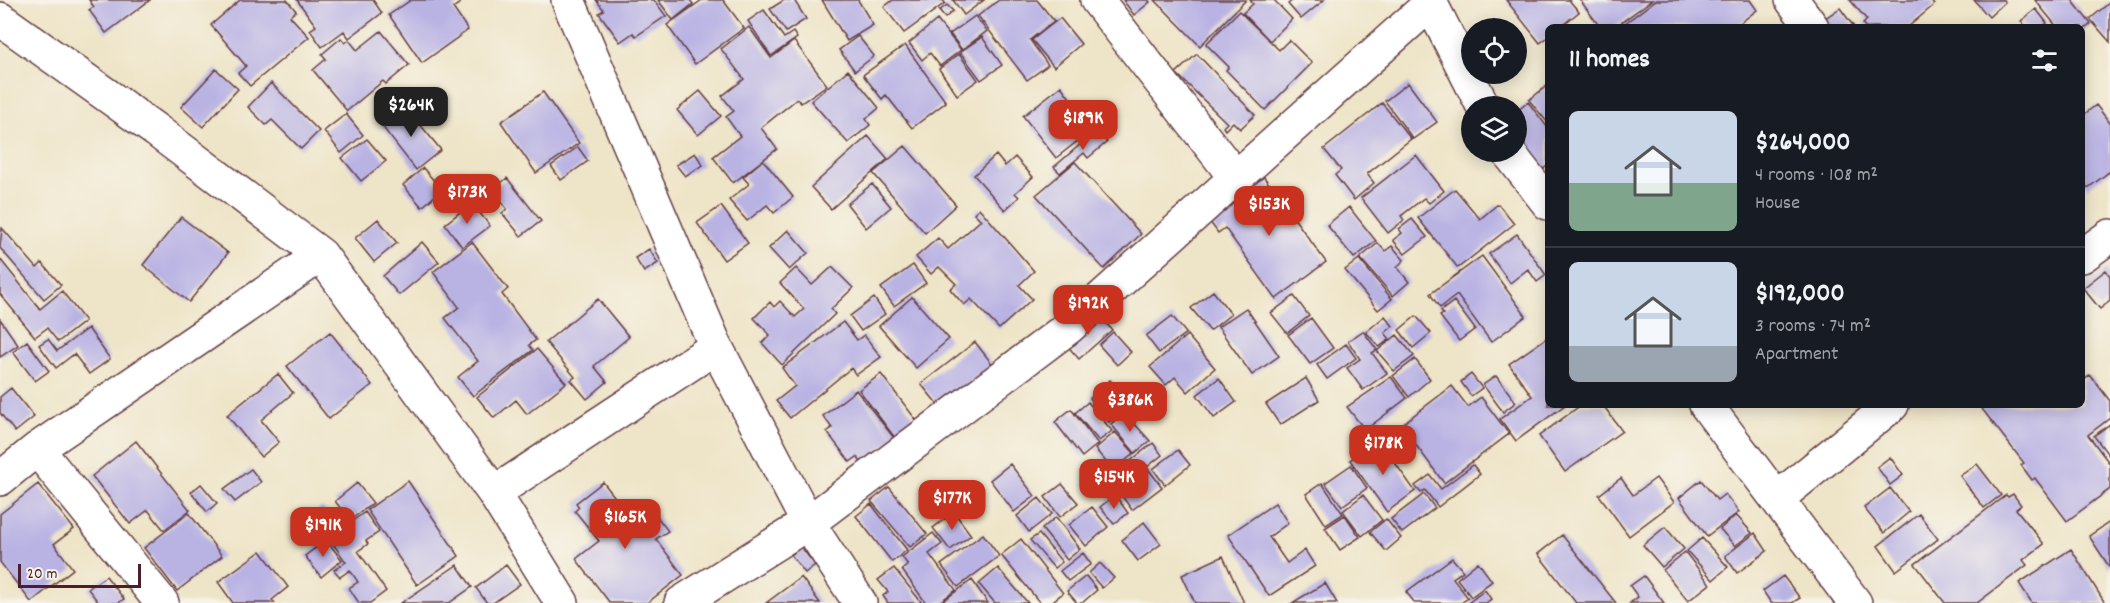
<!DOCTYPE html>
<html lang="en">
<head>
<meta charset="utf-8">
<style>
  :root { --surface:#171b24; --page:#242831; --text:#f1f3f6; --muted:#9ea1a6; --line:#363941; --accent:#c8321e }
  body { margin:0; font-family:Dekko,sans-serif; background:var(--page); color:var(--text); height:100vh; display:flex; flex-direction:column; font-size:22px; white-space:nowrap }
  * { box-sizing:border-box; margin:0 }
  p { font-size:20px; color:var(--muted) }
  .icon { flex:none; width:33px; height:33px; fill:none; stroke:currentColor; stroke-width:2; stroke-linecap:round; stroke-linejoin:round }
  .map { position:relative; flex:1; overflow:hidden }
  .drawer { position:absolute; left:1545px; top:24px; width:540px; height:384px; display:flex; flex-direction:column; background:var(--surface); border-radius:9px; box-shadow:0 3px 15px #0003 }
  .drawer>* { flex:none }
  .tools { position:absolute; left:1461px; top:18px; display:grid; gap:12px }
  .tools a { display:grid; place-items:center; width:66px; height:66px; border-radius:50%; background:var(--surface); box-shadow:0 3px 15px #0003; font-size:30px }
  .scale { position:absolute; left:18px; bottom:15px; width:123px; box-sizing:border-box; padding-left:6px; border:3px solid #4a1f2b; border-top:0; font-size:16px; line-height:21px; white-space:nowrap; color:#4a1f2b; -webkit-text-stroke:4px #f7f3e8; paint-order:stroke }
  .price { position:absolute; translate:-50% -51px; padding:0 14px; border-radius:12px; background:var(--accent); color:#fff; font-size:20px; line-height:39px; filter:drop-shadow(0 2px 3px #0008) }
  .price::after { content:''; position:absolute; left:50%; top:36px; width:18px; height:14px; margin-left:-9px; background:inherit; clip-path:polygon(0 0,100% 0,50% 100%) }
  .price.active { background:#222; color:#fff }
  ul { padding:0; list-style:none }
  li { display:flex; align-items:center; gap:18px; height:150px; padding:0 24px }
  li+li { border-top:2px solid var(--line) }
  li span { display:grid; place-items:center; flex:none; width:168px; height:120px; border-radius:9px; color:#555 }
  li>.icon { margin-inline-start:auto }
  span .icon { width:72px; height:72px; fill:#fffc; stroke-width:1 }
  li b { font-size:26px }
  h2 { display:flex; justify-content:space-between; align-items:center; height:72px; padding:0 24px; font-size:26px }
  .map>svg:first-child { display:block }
  .building { fill:#b9b3e4 }
  .lines { fill:none; stroke-linecap:round; stroke-linejoin:round }
  .minor-casing { stroke:#633d42; stroke-width:36 }
  .minor { stroke:#fff; stroke-width:33 }
</style>
</head>
<body>
<div class="map">
<svg width="2110" height="603" viewBox="0 0 2110 603">
  <rect width="100%" height="100%" fill="#f7f3e8"/>
  <filter id="ink" filterUnits="userSpaceOnUse"><feTurbulence type="fractalNoise" baseFrequency=".0167" numOctaves="2"/><feDisplacementMap in="SourceGraphic" scale="12" xChannelSelector="R" yChannelSelector="G"/><feConvolveMatrix kernelMatrix="1 2 1 2 8 2 1 2 1" color-interpolation-filters="sRGB"/></filter>
  <filter id="wash" filterUnits="userSpaceOnUse"><feTurbulence type="fractalNoise" baseFrequency=".008" numOctaves="4" result="noise"/><feDisplacementMap in="SourceGraphic" scale="24" xChannelSelector="R" yChannelSelector="G"/><feGaussianBlur stdDeviation="1.35" result="paint"/><feColorMatrix in="noise" values="0 0 0 0 0 0 0 0 0 0 0 0 0 0 0 0 0 1.4 0 .05"/><feComposite in="paint" operator="in"/></filter>
  <g filter="url(#wash)">
    <rect width="100%" height="100%" fill="#eee4c7"/>
    <g id="blocks">
      <path class="building" d="M89,0H150L106,33L89,10L94,7Z
        M240,0H287L296,11L290,16L309,37L250,86L238,73L246,66L211,25Z
        M297,0H373L382,13L349,38L344,31L322,47L310,30L316,26Z
        M411,0H458L460,3L453,8L468,30L422,63L389,15Z
        M596,0H654L666,16L636,36L633,33L620,42L599,13L604,10Z
        M658,0H690L693,4L673,20Z
        M702,0H723L744,28L695,64L667,25Z
        M784,0H794L806,19L786,32L770,9Z
        M822,0H858L873,25L847,41Z
        M893,0H943L945,3L904,33L884,7Z
        M953,0H984L964,15Z
        M999,0H1037L1054,21L1030,40L1048,65L1027,80L978,16Z
        M1123,0H1148L1150,2L1134,15Z
        M1155,0H1246L1200,46Z
        M1250,0H1274L1292,19L1270,41L1243,13L1253,4Z
        M1293,0H1324L1301,19L1288,4Z
        M1506,0H1569L1579,12L1560,27H1548V37L1540,43Z
        M1580,0H1652L1615,27H1600Z
        M1656,0H1750L1757,10L1735,27H1620Z
        M1850,0H1930L1934,5L1908,27H1865L1863,24L1867,20Z
        M1974,0H2003L2005,2L1989,17Z
        M2035,0H2072L2091,24L2082,31V27H2057Z
        M2110,2V42L2090,19Z
        M947,5L953,11L945,18L939,11Z
        M1840,8L1854,27H1830L1824,19Z
        M2036,9L2047,23L2043,27H2026L2021,21Z
        M764,10L784,38L793,32L797,38L771,56L748,21Z
        M1239,11L1279,50L1289,40L1312,63L1265,110L1226,70L1229,67L1206,44Z
        M975,16L987,31L962,50L950,34Z
        M1060,18L1081,44L1054,67L1032,40Z
        M937,20L961,50L940,66L930,53L922,60L909,43Z
        M749,27L771,58L794,41L827,85L801,103L797,99L761,128L777,149L733,183L713,157L740,136L726,117L734,111L722,96L744,79L721,49Z
        M381,31L409,65L386,84L383,81L347,111L313,70L326,59L322,54L341,38L345,43L349,40L357,50Z
        M858,36L874,56L855,71L839,50Z
        M982,37L1002,65L981,80L960,52Z
        M905,45L946,102L912,128L886,95L882,99L863,75Z
        M959,54L978,80L957,95L939,69Z
        M1197,54L1255,115L1240,129L1233,122L1225,130L1223,127L1227,123L1176,73Z
        M216,69L238,89L203,127L181,107Z
        M848,70L879,108L866,119L870,125L848,143L811,101Z
        M271,83L319,131L301,149L272,120L266,125L248,107Z
        M1408,83L1437,122L1413,139L1385,101Z
        M1548,85V123L1529,100Z
        M1061,86L1093,129L1056,158L1023,116Z
        M700,91L721,116L698,135L677,110Z
        M543,92L579,143L536,173L501,122Z
        M1528,102L1548,128V168L1547,166L1541,171L1516,141V112Z
        M1382,103L1411,139L1367,174L1374,183L1354,200L1335,175L1341,170L1324,149Z
        M2096,105L2110,123V174L2109,172L2088,188L2082,181V116Z
        M405,106L441,150L416,170L381,125Z
        M346,114L363,135L341,153L324,131Z
        M1096,131L1107,142L1088,158L1084,153L1060,173L1054,167Z
        M868,136L888,159L831,209L811,187Z
        M367,139L386,161L361,181L342,158Z
        M905,146L956,205L925,233L873,173Z
        M578,147L588,161L561,180L551,166Z
        M695,153L703,165L685,176L676,165Z
        M996,155L1005,166L1015,157L1033,177L1015,193L1019,197L1005,210L974,175Z
        M1416,155L1444,191L1429,203L1424,198L1401,216L1404,220L1388,233L1361,198Z
        M763,160L793,197L774,213L767,205L747,221L729,200L749,184L743,177Z
        M1075,162L1141,234L1104,269L1036,195Z
        M423,168L442,190L422,207L403,185Z
        M1264,177L1326,262L1276,299L1225,228L1218,233L1207,218Z
        M507,178L541,221L521,236L502,213L507,209L492,190Z
        M872,184L891,207L866,228L847,204Z
        M1455,189L1480,219L1498,204L1514,224L1458,268L1418,218Z
        M472,203L490,226L462,247L445,224Z
        M721,206L748,243L724,260L697,223Z
        M1349,207L1376,241L1354,258L1327,225Z
        M979,208L1034,271L1019,285L1032,299L999,329L971,299L964,305L950,289L956,284L939,267L931,274L916,257L938,238L948,249L981,220L974,213Z
        M181,217L228,253L189,302L143,265Z
        M378,219L397,243L374,262L355,238Z
        M1412,219L1427,237L1405,254L1393,240L1402,233L1399,229Z
        M2,228L37,268L42,263L61,285L44,299L0,248Z
        M788,230L808,253L789,270L769,248Z
        M1517,234L1546,275L1537,282L1528,269L1510,283L1489,254Z
        M422,242L439,262L399,295L383,276Z
        M472,242L508,289L502,294L536,340L529,345L533,350L473,396L458,377L478,361L445,318L459,307L433,272Z
        M1378,243L1385,251L1392,246L1404,260L1397,267L1409,282L1393,296L1360,258Z
        M649,249L658,263L644,272L635,258Z
        M1482,256L1526,316L1491,342L1457,295L1440,308L1430,294Z
        M0,259L40,309L62,291L85,321L58,342L47,328L35,337L0,294Z
        M1359,259L1392,299L1378,310L1345,270Z
        M913,265L926,283L894,306L881,288Z
        M832,267L853,288L831,309L835,314L782,365L762,343L770,335L754,318L770,302L774,307L780,301L795,317L804,309L780,283L796,268L812,285Z
        M2106,270L2110,276V301L2100,309L2083,288Z
        M1213,291L1231,314L1210,331L1191,308Z
        M1294,296L1309,316L1287,333L1271,313Z
        M912,297L949,339L916,368L879,326Z
        M874,298L885,314L861,331L850,316Z
        M598,299L629,337L594,366L607,382L587,399L571,380L575,377L546,342Z
        M1454,301L1475,329L1459,341L1440,316L1443,314L1441,311Z
        M1246,308L1279,356L1252,375L1218,327Z
        M1097,313L1112,330L1079,359L1064,342Z
        M1172,316L1186,333L1159,353L1146,336Z
        M1385,316L1393,326L1385,333L1390,339L1379,347L1366,332Z
        M1416,316L1431,333L1413,348L1399,330Z
        M1311,318L1333,348L1310,364L1288,335Z
        M0,319L18,345L0,357Z
        M843,322L857,340L864,335L881,357L856,375L851,368L790,418L776,401L795,386L782,368Z
        M88,328L110,359L89,374L74,354L56,368L39,345L48,339L57,351Z
        M1363,331L1377,350L1372,353L1387,373L1363,390L1347,368L1360,359L1348,341Z
        M330,332L372,385L329,419L287,366Z
        M1113,332L1131,352L1117,365L1099,345Z
        M1187,335L1215,368L1188,392L1175,377L1166,385L1150,367Z
        M1397,335L1414,356L1394,371L1377,351Z
        M1548,337V405H1565L1516,441L1500,419L1532,396L1509,364Z
        M27,341L49,371L35,381L13,352Z
        M975,342L993,365L939,406L921,384Z
        M1346,344L1356,358L1327,379L1317,365Z
        M537,349L566,383L527,414L516,400L494,418L477,397Z
        M1415,359L1430,379L1409,397L1393,376Z
        M278,374L293,393L261,420L279,442L261,457L227,415Z
        M881,374L917,421L895,438L859,390Z
        M1471,374L1482,388L1471,396L1461,382Z
        M2090,375L2110,401V418L2088,435L2110,464V489L2067,521L2035,478L2032,480L2021,465L2024,463L1979,405H2082V379L2083,381Z
        M1496,376L1516,402L1503,412L1483,385Z
        M1391,377L1407,398L1365,430L1347,407Z
        M1219,378L1236,402L1214,418L1197,395Z
        M1306,378L1319,400L1280,425L1266,404Z
        M1110,380L1130,404L1109,422L1090,398Z
        M1452,386L1468,407L1481,397L1509,434L1444,483L1401,425Z
        M11,388L34,417L15,432L0,413V397Z
        M856,390L894,438L862,463L857,457L850,462L827,432L832,428L823,416Z
        M1088,402L1112,431L1099,441L1075,413Z
        M1581,405H1603L1622,431L1565,472L1539,436Z
        M1071,409L1098,444L1082,457L1055,422Z
        M1124,412L1150,441L1135,453L1111,424Z
        M2110,424V457L2094,436Z
        M1115,432L1134,453L1114,471L1095,449Z
        M1379,440L1415,491L1387,512L1350,460Z
        M136,441L190,510L164,530L148,510L130,524L92,476Z
        M1153,443L1162,455L1127,483L1118,471Z
        M1178,450L1190,465L1165,485L1153,469Z
        M1890,457L1903,475L1890,485L1877,467Z
        M1010,464L1035,496L1014,512L990,480Z
        M1977,464L2001,495L1984,508L1960,476Z
        M1351,465L1367,488L1342,506L1325,483Z
        M1473,465L1480,474L1438,507L1425,490L1421,493L1415,486L1430,475L1441,489Z
        M251,469L261,482L235,502L224,489Z
        M1149,470L1162,487L1132,510L1119,492Z
        M1621,478L1633,495L1656,478L1674,502L1629,536L1599,495Z
        M1701,480L1717,500L1725,494L1739,512L1707,536L1679,498Z
        M408,481L459,556L417,585L367,510Z
        M603,482L632,519L649,506L668,531L656,539L683,575L647,603H610L576,559L599,541L575,511L579,507L576,503Z
        M357,483L373,503L350,520L335,501Z
        M1322,483L1343,514L1326,525L1306,494Z
        M38,484L74,529L54,544L73,569L31,602L0,562V514Z
        M201,484L217,503L207,512L191,492Z
        M1062,484L1078,503L1060,517L1045,497Z
        M889,487L927,534L910,547L871,501Z
        M1890,488L1909,512L1884,533L1864,508Z
        M1424,494L1435,508L1402,533L1391,519Z
        M2013,494L2021,505L2016,509L2044,544L2023,560L2027,565L1977,603H1945L1915,564L2006,495L2008,497Z
        M1115,495L1128,513L1114,524L1100,507Z
        M1363,495L1382,520L1362,536L1343,511Z
        M1039,498L1052,514L1029,532L1017,516Z
        M1275,503L1288,523L1269,537L1287,563L1305,550L1315,566L1269,596L1228,535Z
        M871,504L907,550L892,562L856,516Z
        M322,507L339,528L317,545L301,524Z
        M1092,507L1108,527L1086,546L1069,525Z
        M365,512L379,532L366,541L368,544L358,551L386,591L370,603H359L349,588L358,582L350,570L340,577L334,570L346,562L329,538Z
        M954,512L971,535L950,550L933,528Z
        M189,513L222,556L177,591L144,548Z
        M1919,514L1938,539L1896,571L1878,546Z
        M1345,515L1360,537L1340,550L1325,528Z
        M1736,515L1752,533L1735,546L1720,529Z
        M1056,517L1080,549L1067,560L1042,529Z
        M1386,519L1401,538L1386,551L1370,532Z
        M1144,522L1161,544L1138,561L1122,540Z
        M2110,522V568L2089,536Z
        M1665,527L1684,549L1662,567L1643,545Z
        M933,533L942,544L929,554L956,590L938,603H926L902,570L908,565L902,557Z
        M1755,533L1767,551L1737,573L1725,556Z
        M983,534L999,556L958,587L941,565Z
        M1039,534L1062,562L1054,568L1030,540Z
        M1562,535L1616,603H1576L1538,554Z
        M1702,538L1728,567L1713,580L1687,551Z
        M1021,539L1063,593L1050,603H1040L1001,555Z
        M326,540L342,560L321,577L305,556Z
        M801,547L815,565L805,573L791,555Z
        M2071,549L2105,603H2032L2019,583Z
        M261,551L288,587L272,600L275,603H233L218,582Z
        M1685,552L1710,584L1688,601L1663,570Z
        M1083,553L1091,564L1068,581L1060,571Z
        M1223,556L1244,603H1195L1182,575Z
        M1452,558L1463,571L1453,578L1468,598L1461,603H1415L1406,592Z
        M1478,562L1492,581L1471,597L1457,579Z
        M1100,563L1114,578L1102,588L1089,573Z
        M457,565L472,587L449,603H401Z
        M506,565L520,584L493,603H487L476,588Z
        M894,568L922,603H888L883,596L888,592L878,580Z
        M998,568L1028,603H995L979,584Z
        M106,576L124,599L118,603H99L88,589Z
        M1086,576L1097,590L1082,603H1077L1067,591Z
        M1644,576L1664,603H1630L1638,597L1630,586Z
        M1783,576L1800,598L1792,603H1771L1763,591Z
        M801,577L820,603H766Z
        M972,580L988,603H940Z
        M1325,583L1337,603H1292Z
        M1485,590L1491,599L1486,603H1468Z"/>
    </g>
  </g>
  <g filter="url(#ink)">
    <use href="#blocks" fill-opacity="0" stroke="#633d42" stroke-width="1.5"/>
    <g class="lines">
      <defs>
        <path id="minor" d="M568,0L716,347L808,523L860,603
          M1097,0L1235,177
          M1429,0L1483,106
          M1792,0L1812,27
          M0,19L157,131L321,255L494,493L562,603
          M1508,152L1548,203
          M2082,256L2110,236
          M1706,405L1855,603
          M37,449L162,603
          M0,479L37,449L321,255
          M494,493L716,347
          M1778,498L1892,405
          M681,603L808,523L1069,327L1431,3"/>
      </defs>
      <use href="#minor" class="minor-casing"/>
      <use href="#minor" class="minor"/>
    </g>
  </g>
</svg>
<div class="tools">
<a><svg class="icon" aria-label="locate" viewBox="0 0 24 24"><circle cx="12" cy="12" r="6"/><path d="M12 2v4M12 18v4M2 12h4M18 12h4"/></svg></a>
<a><svg class="icon" aria-label="layers" viewBox="0 0 24 24"><path d="M12 4l9 5-9 5-9-5zM3 14l9 5 9-5"/></svg></a>
</div>
<div class="scale">20 m</div>
<b class="price active" style="left:411px;top:138px">$264K</b>
<b class="price" style="left:1083px;top:151px">$189K</b>
<b class="price" style="left:467px;top:225px">$173K</b>
<b class="price" style="left:1269px;top:237px">$153K</b>
<b class="price" style="left:1088px;top:336px">$192K</b>
<b class="price" style="left:1130px;top:433px">$386K</b>
<b class="price" style="left:1383px;top:476px">$178K</b>
<b class="price" style="left:1114px;top:510px">$154K</b>
<b class="price" style="left:952px;top:531px">$177K</b>
<b class="price" style="left:625px;top:550px">$165K</b>
<b class="price" style="left:323px;top:558px">$191K</b>
<section class="drawer">
<h2>11 homes<svg class="icon" aria-label="filters" viewBox="0 0 24 24"><path d="M4 7h16M4 17h16"/><circle cx="9" cy="7" r="2"/><circle cx="15" cy="17" r="2"/></svg></h2>
<ul>
<li><span style="background:linear-gradient(#c9d6e8 60%,#7fa58c 0)"><svg class="icon" aria-label="home" viewBox="0 0 24 24"><path d="M3 11l9-7 9 7M6 9v11h12V9"/></svg></span><div><b>$264,000</b><p>4 rooms · 108 m²</p><p>House</p></div></li>
<li><span style="background:linear-gradient(#c9d6e8 70%,#9aa5b1 0)"><svg class="icon" aria-label="home" viewBox="0 0 24 24"><path d="M3 11l9-7 9 7M6 9v11h12V9"/></svg></span><div><b>$192,000</b><p>3 rooms · 74 m²</p><p>Apartment</p></div></li>
</ul>
</section>
</div>
</body>
</html>
